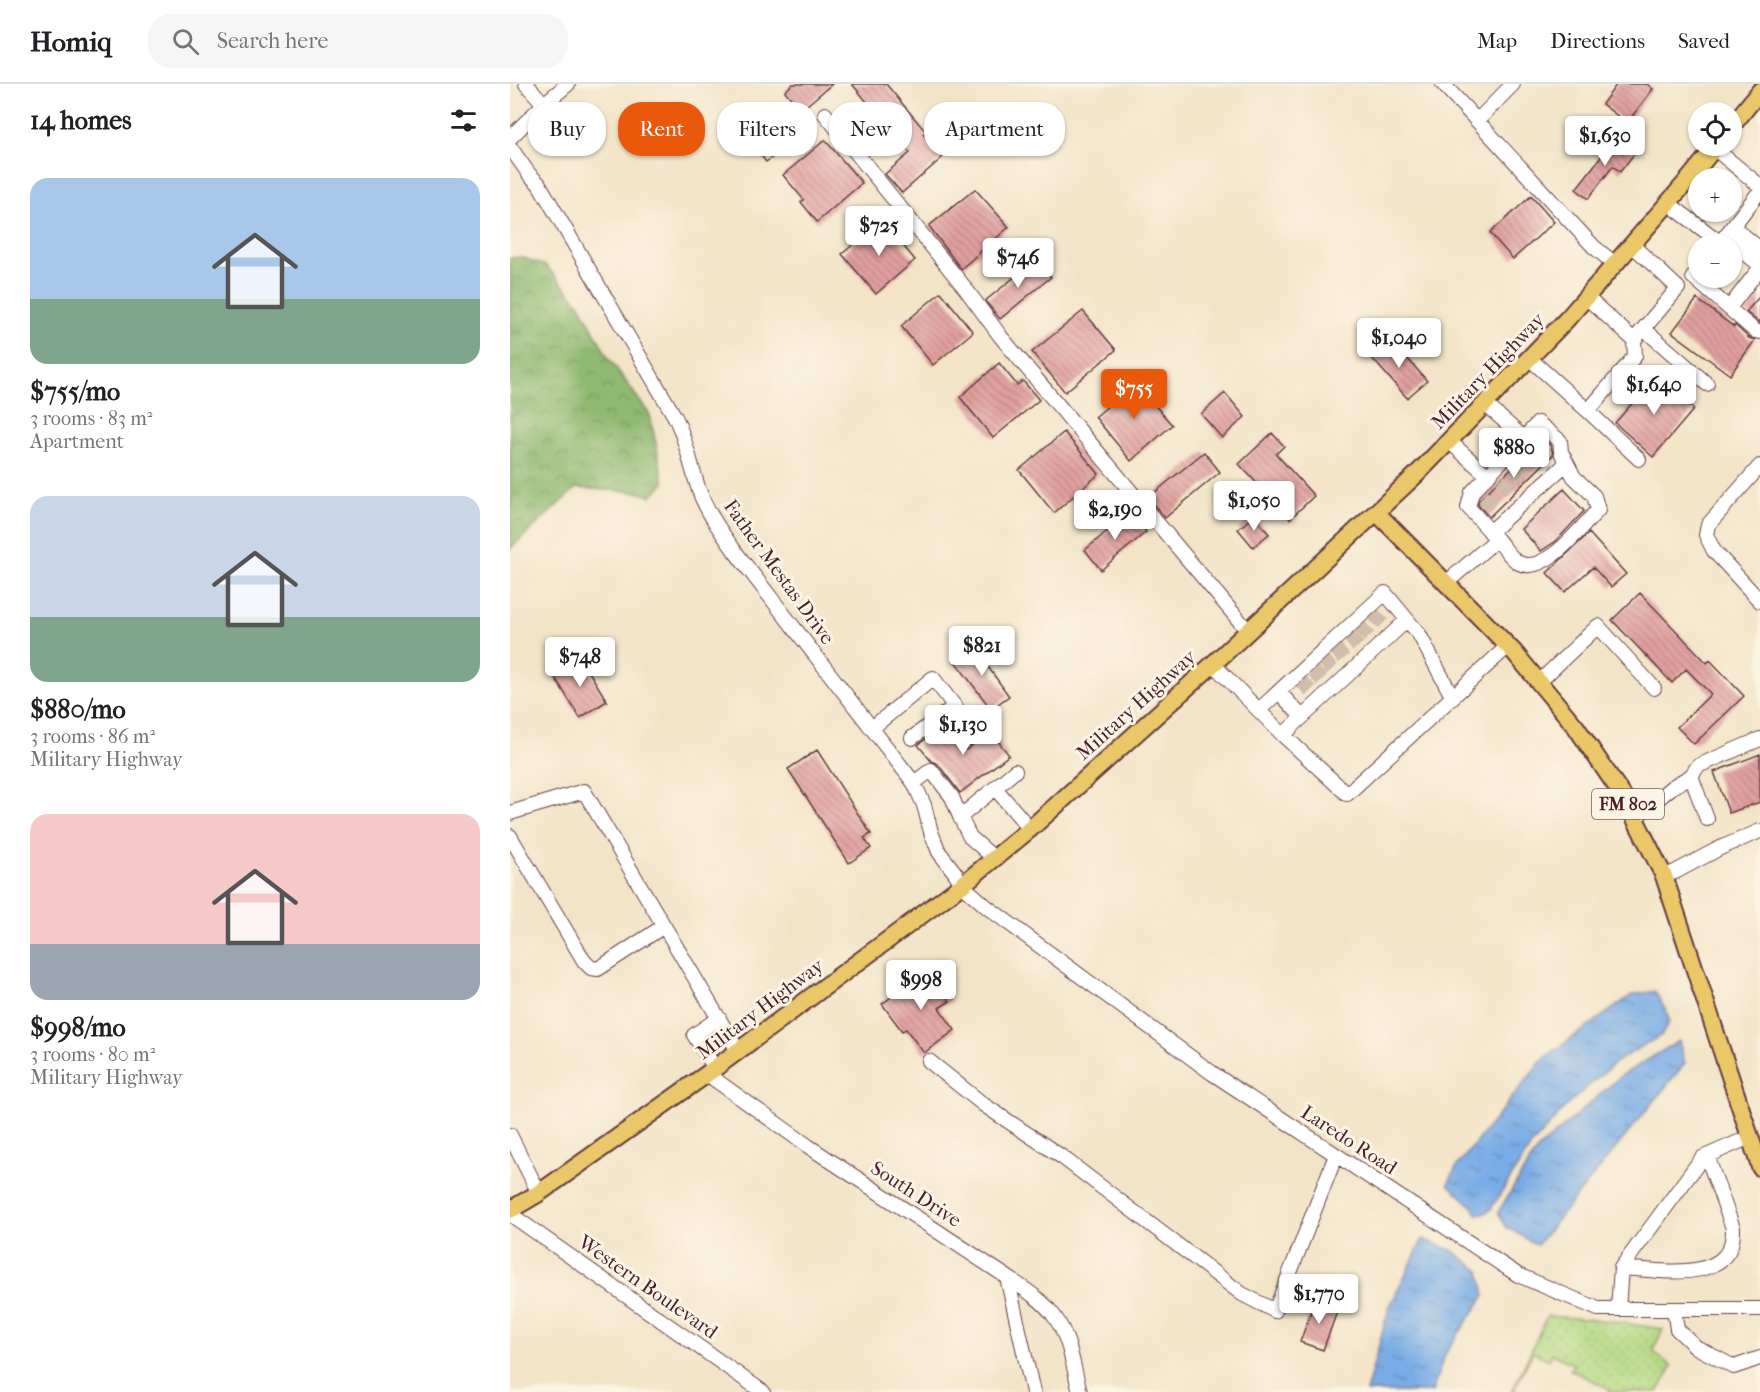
<!DOCTYPE html>
<html lang="en">
<head>
<meta charset="utf-8">
<style>
  :root { --surface:#fff; --page:#f6f6f6; --text:#202124; --muted:#757577; --line:#e0e0e0; --accent:#ea580c }
  body { margin:0; font-family:"IM FELL French Canon",serif; background:var(--page); color:var(--text); height:100vh; display:flex; flex-direction:column; font-size:22px; white-space:nowrap }
  * { box-sizing:border-box; margin:0 }
  p { font-size:20px; color:var(--muted) }
  .icon { flex:none; width:33px; height:33px; fill:none; stroke:currentColor; stroke-width:2; stroke-linecap:round; stroke-linejoin:round }
  .map { position:relative; flex:1; overflow:hidden }
  .details { display:flex; flex-direction:column; background:var(--surface); width:510px }
  .details>* { flex:none }
  .top-card { position:absolute; left:18px; top:18px; width:570px; height:54px; display:flex; gap:12px }
  .tools { position:absolute; left:1178px; top:18px; display:grid; gap:12px }
  .tools a { display:grid; place-items:center; width:54px; height:54px; border-radius:50%; background:var(--surface); box-shadow:0 2px 4px #0004; font-size:30px }
  .price { position:absolute; translate:-50% -51px; padding:0 14px; border-radius:6px; background:#fff; color:#222; font-size:20px; line-height:39px; filter:drop-shadow(0 2px 3px #0008) }
  .price::after { content:''; position:absolute; left:50%; top:36px; width:18px; height:14px; margin-left:-9px; background:inherit; clip-path:polygon(0 0,100% 0,50% 100%) }
  .price.selected { background:var(--accent); color:#fff }
  ul { padding:0; list-style:none }
  li { display:grid; align-content:center; gap:12px; height:318px; padding:0 30px }
  li span { display:grid; place-items:center; height:186px; border-radius:18px; color:#555 }
  li>.icon { margin-inline-start:auto }
  span .icon { width:108px; height:108px; fill:#fffc; stroke-width:1 }
  li b { font-size:26px }
  h2 { display:flex; justify-content:space-between; align-items:center; height:72px; padding:0 30px; font-size:26px }
  .chip { padding:0 21px; border-radius:24px; background:var(--surface); box-shadow:0 2px 4px #0004; font-size:21px; line-height:54px }
  .chip.selected { background:var(--accent); color:#fff }
  header { display:flex; align-items:center; gap:36px; box-sizing:border-box; height:84px; padding:0 30px; background:var(--surface); border-bottom:2px solid var(--line) }
  header strong { font-size:28px }
  nav { display:flex; gap:33px; margin-inline-start:auto; font-size:21px }
  .search { width:420px; height:54px; background:var(--page); display:flex; align-items:center; gap:15px; box-sizing:border-box; padding:0 21px; border-radius:24px; color:var(--muted); font-size:22px }
  main { display:flex; flex:1; min-height:0 }
  .map>svg:first-child { display:block }
  .grass { fill:url(#grass-dots); stroke:#7f7c57; stroke-width:1.5 }
  .forest { fill:url(#forest-crowns); stroke:#6c6c4e; stroke-width:1.5 }
  .water { fill:url(#water-ripples); stroke:#626688; stroke-width:1.5 }
  .building { fill:url(#building-back-hatch) }
  .lines { fill:none; stroke-linecap:round; stroke-linejoin:round }
  .minor-tunnel { stroke:#d1bda9; stroke-width:14; stroke-dasharray:14 7; stroke-linecap:butt }
  .minor-casing { stroke:#633d43; stroke-width:16 }
  .major-casing { stroke:#633d43; stroke-width:20 }
  .minor { stroke:#fff; stroke-width:14 }
  .major { stroke:#eac769; stroke-width:16 }
  .labels { text-anchor:middle; dominant-baseline:central; stroke-width:6; stroke-linejoin:round; paint-order:stroke }
  .shield { fill:#fcf5e5; stroke:#7f5f63; stroke-width:1.5 }
  .shield-label { font-size:18px; font-weight:bold; fill:#4a1f2b }
  .street-label { font-size:20px; fill:#4a1f2b; stroke:#fcf5e5 }
</style>
</head>
<body>
<header>
<strong>Homiq</strong>
<div class="search"><svg class="icon" aria-label="search" viewBox="0 0 24 24"><circle cx="10" cy="10" r="6"/><path d="M15 15l6 6"/></svg>Search here</div>
<nav><a>Map</a><a>Directions</a><a>Saved</a></nav>
</header>
<main>
<section class="details">
<h2>14 homes<svg class="icon" aria-label="filters" viewBox="0 0 24 24"><path d="M4 7h16M4 17h16"/><circle cx="9" cy="7" r="2"/><circle cx="15" cy="17" r="2"/></svg></h2>
<ul>
<li><span style="background:linear-gradient(#a9c7e8 65%,#7fa58c 0)"><svg class="icon" aria-label="home" viewBox="0 0 24 24"><path d="M3 11l9-7 9 7M6 9v11h12V9"/></svg></span><div><b>$755/mo</b><p>3 rooms · 83 m²</p><p>Apartment</p></div></li>
<li><span style="background:linear-gradient(#c9d6e8 65%,#7fa58c 0)"><svg class="icon" aria-label="home" viewBox="0 0 24 24"><path d="M3 11l9-7 9 7M6 9v11h12V9"/></svg></span><div><b>$880/mo</b><p>3 rooms · 86 m²</p><p>Military Highway</p></div></li>
<li><span style="background:linear-gradient(#f6c9c9 70%,#9aa5b1 0)"><svg class="icon" aria-label="home" viewBox="0 0 24 24"><path d="M3 11l9-7 9 7M6 9v11h12V9"/></svg></span><div><b>$998/mo</b><p>3 rooms · 80 m²</p><p>Military Highway</p></div></li>
</ul>
</section>
<div class="map">
<svg width="1250" height="1308" viewBox="0 0 1250 1308">
  <defs>
    <pattern id="grass-dots" width="8" height="8" patternUnits="userSpaceOnUse" patternTransform="scale(1.5)"><rect width="8" height="8" fill="#b4d983"/><path d="M2 2h.1M6 6h.1" fill="none" stroke="#9cba71" stroke-width="1.8" stroke-linecap="round"/></pattern>
    <pattern id="forest-crowns" width="20" height="18" patternUnits="userSpaceOnUse" patternTransform="scale(1.5)"><rect width="20" height="18" fill="#8fb971"/><path d="M2 6a3 3 0 1 1 6 0M12 15a3 3 0 1 1 6 0" fill="none" stroke="#77965d"/></pattern>
    <pattern id="water-ripples" width="26" height="14" patternUnits="userSpaceOnUse" patternTransform="scale(1.5)"><rect width="26" height="14" fill="#79ace5"/><path d="M2 4q2-2 4 0t4 0M15 11q2-2 4 0t4 0" fill="none" stroke="#658bba"/></pattern>
    <pattern id="building-back-hatch" width="6" height="6" patternUnits="userSpaceOnUse" patternTransform="scale(1.5)"><rect width="6" height="6" fill="#e1a09f"/><path d="M-1 5l2 2M0 0l6 6M5-1l2 2" fill="none" stroke="#b88282"/></pattern>
  </defs>
  <rect width="100%" height="100%" fill="#fcf5e5"/>
  <filter id="ink" filterUnits="userSpaceOnUse"><feTurbulence type="fractalNoise" baseFrequency=".0167" numOctaves="2"/><feDisplacementMap in="SourceGraphic" scale="12" xChannelSelector="R" yChannelSelector="G"/><feConvolveMatrix kernelMatrix="1 2 1 2 8 2 1 2 1" color-interpolation-filters="sRGB"/></filter>
  <filter id="wash" filterUnits="userSpaceOnUse"><feTurbulence type="fractalNoise" baseFrequency=".008" numOctaves="4" result="noise"/><feDisplacementMap in="SourceGraphic" scale="24" xChannelSelector="R" yChannelSelector="G"/><feGaussianBlur stdDeviation="1.35" result="paint"/><feColorMatrix in="noise" values="0 0 0 0 0 0 0 0 0 0 0 0 0 0 0 0 0 1.4 0 .05"/><feComposite in="paint" operator="in"/></filter>
  <g filter="url(#wash)">
    <rect width="100%" height="100%" fill="#f3e4c8"/>
    <path class="grass" d="M1037,1232L1101,1237L1153,1245L1143,1267L1162,1283L1148,1308H1099L1100,1305L1060,1286L1063,1280L1042,1270L1039,1276L1023,1268L1004,1306L1008,1308H1002Z"/>
    <path class="forest" d="M11,173L36,182L69,219L98,273L140,331L154,399L141,412L127,408L66,404L0,465V174Z"/>
    <path class="water" d="M1145,907L1157,929L1159,938L1152,951L1107,977L1056,1022L1021,1062L981,1125L975,1129L967,1130L963,1123L938,1100L947,1082L1034,974L1122,911Z
      M1169,957L1175,979L1027,1161L996,1143L988,1128L1027,1066L1112,991Z
      M913,1155L943,1167L970,1187L975,1211L935,1270L922,1308H856L879,1224Z"/>
    <g id="blocks">
      <path class="building" d="M283,0H322L291,26L275,7Z
        M342,0H376L416,48L413,50L433,73L392,109L375,90L400,69Z
        M1107,0H1137L1143,5L1117,39L1092,20Z
        M242,22L275,64L256,78L224,36Z
        M1105,55L1124,70L1110,88L1103,82L1078,115L1066,105Z
        M315,56L352,99L307,138L291,118L294,116L273,91Z
        M465,105L499,143L451,185L419,142Z
        M1021,112L1044,138L1003,175L980,149Z
        M372,136L405,176L366,210L332,170Z
        M527,175L541,193L490,235L475,217Z
        M431,208L463,248L423,281L391,242Z
        M1250,212V239L1236,228Z
        M1187,215L1224,243L1225,241L1239,254L1245,256L1220,291L1162,248Z
        M573,227L606,266L555,308L522,268Z
        M881,255L917,297L897,314L861,273Z
        M489,279L507,301L513,297L529,316L483,354L450,313Z
        M1146,292L1184,325L1143,373L1105,339Z
        M630,295L646,314L642,318L662,341L621,377L585,333Z
        M715,309L735,333L712,354L691,330Z
        M554,348L589,390L544,429L509,386Z
        M762,349L774,362L766,370L804,412L780,435L729,380Z
        M1032,354L1041,362L1043,371L979,433L968,421L969,416L1017,369L1023,372L1030,369L1033,364L1030,356Z
        M694,368L710,388L655,434L638,414Z
        M1054,405L1074,427L1046,457L1031,467L1011,445Z
        M620,428L636,448L591,486L575,466Z
        M744,432L759,450L743,463L728,445Z
        M1079,449L1116,490L1101,503L1083,483L1055,508L1037,489Z
        M1130,509L1197,579L1200,576L1234,612L1184,660L1167,643L1201,610L1176,585L1162,599L1102,536Z
        M463,562L499,612L481,625L444,576Z
        M71,575L97,617L70,634L44,592Z
        M436,640L456,666L480,647L499,671L450,709L428,680L421,677L408,661Z
        M307,666L361,750L354,754L361,764L339,779L278,685Z
        M1250,670V718L1219,729L1204,688Z
        M417,886L440,917L429,924L445,946L414,969L396,945L392,947L372,920Z
        M805,1217L828,1225L813,1266L790,1258Z"/>
    </g>
  </g>
  <g filter="url(#ink)">
    <use href="#blocks" fill-opacity="0" stroke="#633d43" stroke-width="1.5"/>
    <g class="lines">
      <path class="minor-tunnel" d="M1024,363L1037,377
        M1012,374L1026,388
        M1003,383L1018,396
        M990,395L1004,409
        M973,412L988,424
        M863,530L873,540
        M850,543L859,553
        M839,552L848,563
        M825,564L834,575
        M813,575L823,587
        M803,587L812,596
        M791,597L801,607"/>
      <defs>
        <path id="minor" d="M16,0L34,20
          M933,0L1084,163L1105,180
          M315,30L455,204L491,253L738,547
          M967,37L1003,0
          M0,54L34,20L58,0
          M0,63L19,90L29,100L165,333C178,359 181,387 192,414C201,434 214,452 227,470L404,699L414,721L421,748L429,768L446,790L452,801L477,823L702,989L1008,1191L1088,1225H1250
          M1204,64L1250,102
          M1158,119L1211,159
          M1223,143L1250,165
          M1215,153L1250,181
          M1209,160L1250,107
          M1188,188L1183,193L1245,247L1250,248
          M1076,213L1124,256L1168,204L1122,161
          M1219,224L1250,184
          M1134,245L1197,300
          M1019,274L1078,327L1125,272L1124,256
          M975,320L1024,363
          M1078,327L1129,375
          M939,357L978,392
          M1250,382L1198,441L1196,451L1204,467L1250,517
          M980,448L1057,379
          M936,499L987,455C993,462 1001,475 1009,479C1035,492 1072,442 1088,426L1084,412L1064,393L1051,368L1050,357L1028,339L962,408L958,423L987,455
          M703,580L773,651L837,710L998,562
          M1029,598L1088,542L1144,604
          M769,608L792,633
          M749,626L875,509L909,550L943,614
          M362,644L423,594L462,645
          M773,651L897,536
          M402,654L445,622
          M1181,692L1197,735
          M404,699L421,686L442,713L450,733L485,704L520,745
          M485,704L505,687
          M0,729L74,707L228,967
          M450,733L460,753L485,775
          M1125,734L1162,703L1181,692L1188,682L1250,655
          M0,752L74,877L81,884L88,885L154,842
          M1154,792L1165,788L1210,764L1250,747
          M419,977L474,1021L552,1073L732,1210L765,1227L826,1071
          M205,984L184,951L209,934
          M197,990L298,1062L497,1193C513,1204 533,1216 544,1232C560,1253 563,1283 570,1308
          M0,1051L29,1109
          M0,1130L253,1308
          M1111,1184C1149,1186 1225,1202 1223,1144L1197,1072
          M497,1193L523,1308
          M1108,1225L1111,1184L1192,1074L1240,1053
          M1164,1225L1167,1245L1186,1263L1224,1283L1250,1274"/>
        <path id="major" d="M1221,43L1250,7
          M867,429L1004,568L1066,643L1115,715L1154,792L1250,1083
          M0,1126L29,1109L197,990L452,801L520,745L703,580L907,390L1058,234L1178,96L1206,62"/>
      </defs>
      <use href="#minor" class="minor-casing"/>
      <use href="#major" class="major-casing"/>
      <use href="#minor" class="minor"/>
      <use href="#major" class="major"/>
    </g>
  </g>
  <g class="labels">
    <rect class="shield" x="1082" y="705" width="72" height="30" rx="4.5"/>
    <g class="shield-label">
      <text x="1118" y="720">FM 802</text>
    </g>
    <g class="street-label">
      <text transform="translate(978 287) rotate(-46)">Military Highway</text>
      <text transform="translate(269 488) rotate(54)">Father Mestas Drive</text>
      <text transform="translate(626 621) rotate(-42)">Military Highway</text>
      <text transform="translate(250 925) rotate(-37)">Military Highway</text>
      <text transform="translate(839 1056) rotate(33)">Laredo Road</text>
      <text transform="translate(406 1110) rotate(33)">South Drive</text>
      <text transform="translate(138 1203) rotate(35)">Western Boulevard</text>
    </g>
  </g>
</svg>
<div class="tools">
<a><svg class="icon" aria-label="locate" viewBox="0 0 24 24"><circle cx="12" cy="12" r="6"/><path d="M12 2v4M12 18v4M2 12h4M18 12h4"/></svg></a>
<a>+</a>
<a>−</a>
</div>
<b class="price" style="left:1095px;top:83px">$1,630</b>
<b class="price" style="left:369px;top:173px">$725</b>
<b class="price" style="left:508px;top:205px">$746</b>
<b class="price" style="left:889px;top:285px">$1,040</b>
<b class="price" style="left:1144px;top:332px">$1,640</b>
<b class="price selected" style="left:624px;top:336px">$755</b>
<b class="price" style="left:1004px;top:395px">$880</b>
<b class="price" style="left:744px;top:448px">$1,050</b>
<b class="price" style="left:605px;top:457px">$2,190</b>
<b class="price" style="left:472px;top:593px">$821</b>
<b class="price" style="left:70px;top:604px">$748</b>
<b class="price" style="left:453px;top:672px">$1,130</b>
<b class="price" style="left:411px;top:927px">$998</b>
<b class="price" style="left:809px;top:1241px">$1,770</b>
<div class="top-card">
<a class="chip">Buy</a>
<a class="chip selected">Rent</a>
<a class="chip">Filters</a>
<a class="chip">New</a>
<a class="chip">Apartment</a>
</div>
</div>
</main>
</body>
</html>
